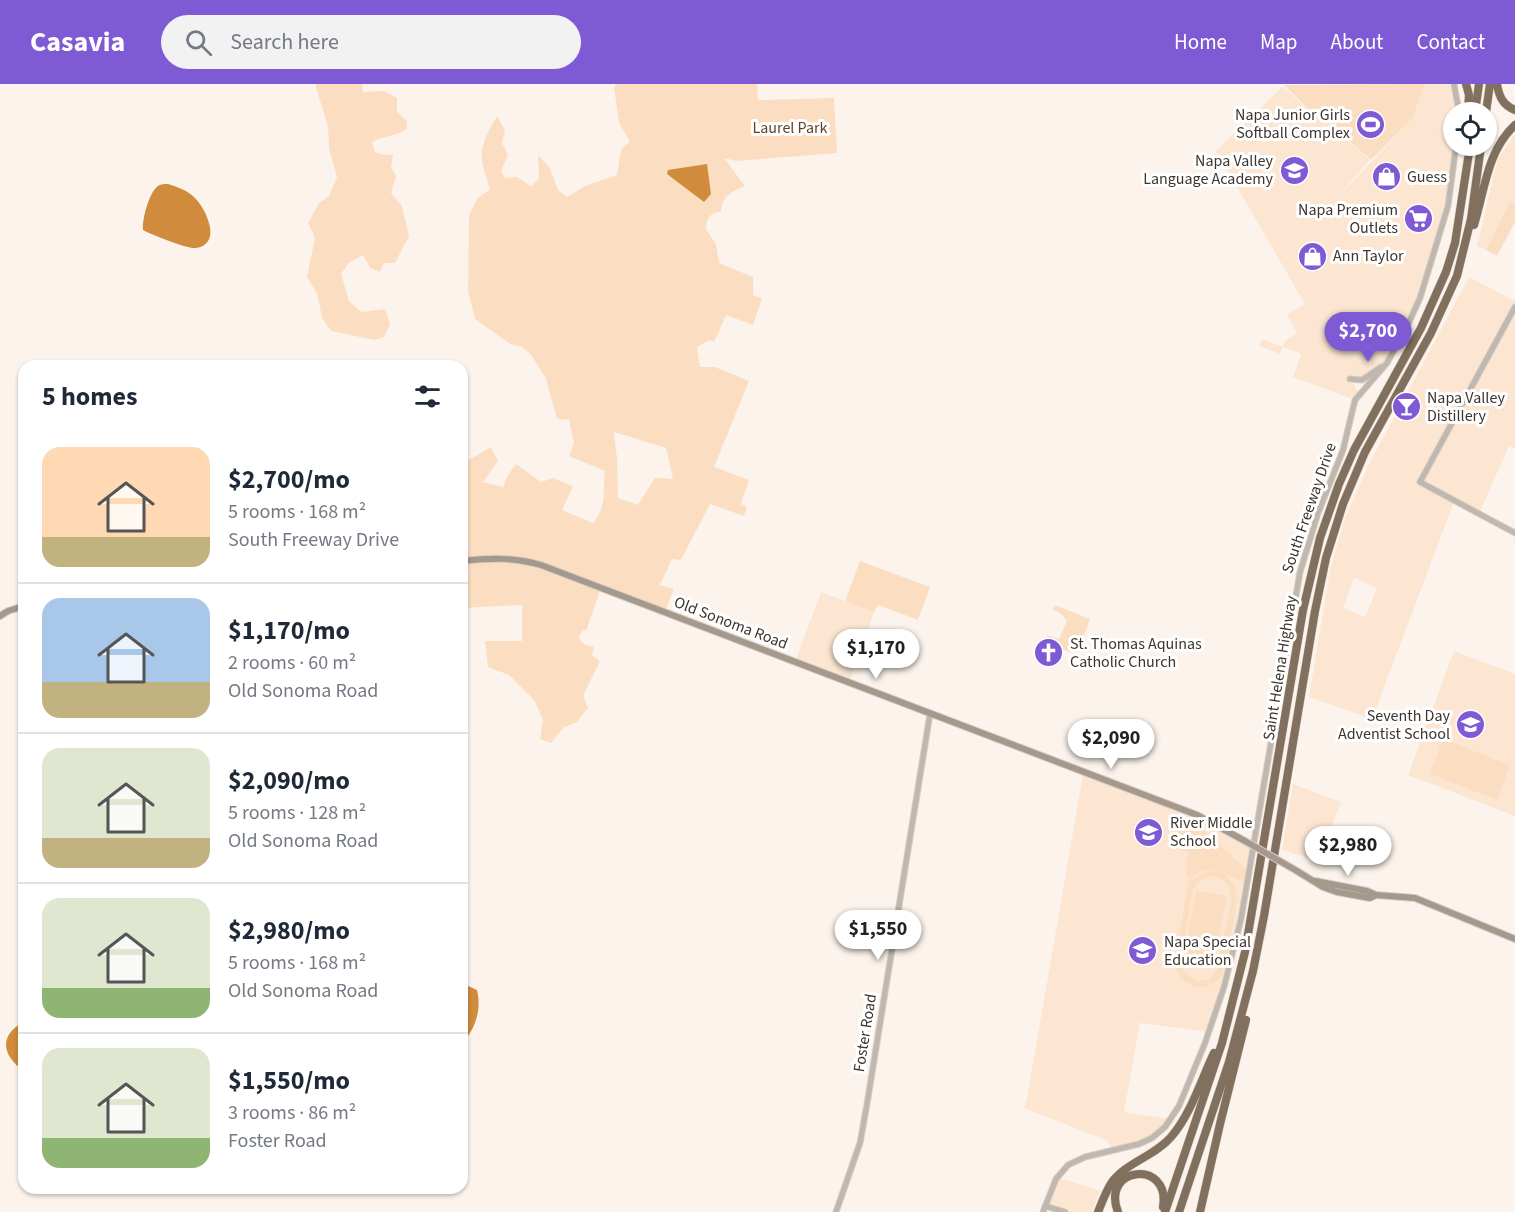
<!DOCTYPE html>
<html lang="en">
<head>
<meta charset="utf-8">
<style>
  :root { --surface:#fff; --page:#f2f2f3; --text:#1f2937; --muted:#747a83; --line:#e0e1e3; --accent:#7e5ad4 }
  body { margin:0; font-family:"Source Sans 3",sans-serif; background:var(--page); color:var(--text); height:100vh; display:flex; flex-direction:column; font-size:22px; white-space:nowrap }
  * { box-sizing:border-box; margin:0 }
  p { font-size:20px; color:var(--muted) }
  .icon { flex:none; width:33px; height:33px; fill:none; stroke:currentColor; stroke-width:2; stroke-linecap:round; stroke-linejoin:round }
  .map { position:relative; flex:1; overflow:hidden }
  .panel { position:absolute; left:18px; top:276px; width:450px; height:834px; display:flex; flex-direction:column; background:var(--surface); border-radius:18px; box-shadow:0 2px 4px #0004 }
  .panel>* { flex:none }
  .buttons { position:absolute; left:1443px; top:18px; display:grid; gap:12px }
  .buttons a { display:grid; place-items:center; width:54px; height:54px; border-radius:50%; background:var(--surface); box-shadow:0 2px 4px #0004; font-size:30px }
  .price { position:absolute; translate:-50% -51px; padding:0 14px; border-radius:21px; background:#fff; color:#222; font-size:20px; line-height:39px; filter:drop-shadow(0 2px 3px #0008) }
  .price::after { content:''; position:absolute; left:50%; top:36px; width:18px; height:14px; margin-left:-9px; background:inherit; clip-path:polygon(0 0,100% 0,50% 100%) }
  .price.on { background:var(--accent); color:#fff }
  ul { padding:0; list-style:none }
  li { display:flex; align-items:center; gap:18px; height:150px; padding:0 24px }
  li+li { border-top:2px solid var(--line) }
  li span { display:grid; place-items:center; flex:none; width:168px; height:120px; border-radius:18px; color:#555 }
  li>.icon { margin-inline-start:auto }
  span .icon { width:72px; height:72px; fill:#fffc; stroke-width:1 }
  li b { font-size:26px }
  h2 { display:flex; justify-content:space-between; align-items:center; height:72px; padding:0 24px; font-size:26px }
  header { display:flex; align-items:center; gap:36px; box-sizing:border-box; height:84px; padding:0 30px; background:var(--accent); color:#fff }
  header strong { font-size:28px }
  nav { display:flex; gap:33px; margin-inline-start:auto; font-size:21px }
  .search { width:420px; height:54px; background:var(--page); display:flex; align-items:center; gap:15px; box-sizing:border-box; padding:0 21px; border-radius:33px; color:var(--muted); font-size:22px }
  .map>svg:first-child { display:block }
  .built { fill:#fce6d2; fill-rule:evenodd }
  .green { fill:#fbdec2; fill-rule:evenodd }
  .water { fill:#d08b3c }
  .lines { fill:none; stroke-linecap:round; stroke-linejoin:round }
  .tertiary-casing { stroke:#d6cec6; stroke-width:7 }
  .secondary-casing { stroke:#d6cec6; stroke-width:8 }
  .motorway-casing { stroke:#d6cec6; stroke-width:9 }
  .tertiary { stroke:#c0b7ae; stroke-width:5 }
  .secondary { stroke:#a5988c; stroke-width:6 }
  .motorway { stroke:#82705e; stroke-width:8 }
  .secondary-bridge-casing { stroke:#d6cec6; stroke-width:8; stroke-linecap:butt }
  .secondary-bridge { stroke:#a5988c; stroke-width:6 }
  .labels { text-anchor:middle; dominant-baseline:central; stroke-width:6; stroke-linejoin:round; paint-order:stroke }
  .poi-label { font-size:16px; fill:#3d352d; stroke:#fff; text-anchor:start }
  .park-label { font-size:16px; fill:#614323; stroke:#fff }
  .street-label { font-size:16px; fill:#3d352d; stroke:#fff }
</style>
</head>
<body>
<header>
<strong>Casavia</strong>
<div class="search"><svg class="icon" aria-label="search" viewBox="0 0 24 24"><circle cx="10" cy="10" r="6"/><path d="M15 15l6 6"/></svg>Search here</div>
<nav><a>Home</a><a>Map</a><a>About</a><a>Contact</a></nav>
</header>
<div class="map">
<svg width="1515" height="1128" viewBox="0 0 1515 1128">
  <rect width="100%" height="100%" fill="#fcf4ec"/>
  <path class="built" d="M1424,0H1454L1459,28H1454L1451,106L1422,207L1387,279L1362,296L1351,295L1359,310L1355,316L1293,293L1301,270L1283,263L1280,270L1259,262L1262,255L1283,263L1285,257L1297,249L1287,231L1305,220L1216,67L1283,2L1312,30L1318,32L1325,25L1338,37L1332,43L1370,76L1331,120L1413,34Z
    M1515,50V119H1509L1486,166L1477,162L1495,86L1498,75Z
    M1469,193L1515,217V364L1509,362L1479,430L1454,418L1372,635L1309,613L1330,486L1345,434L1368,382ZM1354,494L1377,504L1365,533L1343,524Z
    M821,508L874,528L849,599L795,578Z
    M1454,567L1515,590V732L1408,691Z
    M1083,690L1179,727L1180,734L1195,731L1253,763L1241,835L1209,948L1140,939L1124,1028L1171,1035L1152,1054L1112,1067L1108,1057L1024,1024L1027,1014Z
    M1293,700L1341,718L1318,777L1282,766Z
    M1057,1093L1100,1107L1092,1128H1064L1045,1122Z"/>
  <path class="green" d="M315,0H362L363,8L384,7L397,14V28L407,37V45C395,53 384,51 372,58L375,68L384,71L393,70L391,83L396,92L391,109L402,122L409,152L395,179H384L380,188L370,184L363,171L349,179L341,190L349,217L361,228L385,225L390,240L384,253L375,256L331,247L322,234L317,209L307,193L315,154L308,139L319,119L329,112L337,93L329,65L328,43Z
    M616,0H757L758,16L834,14L837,69L736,77L724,74L745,102C730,109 723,110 721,128C710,128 706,135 706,145L716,160L719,179L753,193V211L762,215L753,241L726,231L714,258L709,256L697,263L700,283H715L749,297L714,383L749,396L741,420L747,423L744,432L710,420L681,476L672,475L660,501L674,505L665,528L601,504L586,547L582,546L579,554L585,561L594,563L592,571L600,577L583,612L588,624L577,638L563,644L551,659L540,655L543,636L534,616L509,591L488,583L485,557H522V521L462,524V380L491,363L498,377L483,398L503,403L508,391L516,380L541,398L553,394L573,402L562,426L593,439C608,420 602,408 605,387L569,372L574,359L569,336L557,335L546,295L532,272L522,263L510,260L475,235L468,208L469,131L477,115L490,105C478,69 478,65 497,32L505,46L502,59L508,71L501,87L505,94L517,93L531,102L539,95L538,71L550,84L558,106L567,113L585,102L617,91L621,65L630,58L619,39L614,3ZM614,348L666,364L673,395L655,394L638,421L618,414L617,374Z
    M1424,0L1413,34L1371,76L1333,43L1338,37L1325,25L1318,31L1312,29L1284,1Z
    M1509,119H1515V138L1497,172L1486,166Z
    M860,477L930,503L918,536L878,521L874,528L845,517Z
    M1055,521L1090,535L1078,568L1072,565L1070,568L1045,559L1047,551L1059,555L1067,537L1059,528L1053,526Z
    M1443,655L1510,681L1497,716L1430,690Z
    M1180,734L1198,741L1246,785L1244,798L1225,790L1234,801L1237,812C1235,828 1228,878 1222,890C1208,915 1174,901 1175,874L1189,795L1192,796L1204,788L1217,786H1204L1191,795L1186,792L1188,768L1175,765ZM1212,792C1225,794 1231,802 1231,815L1218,884L1209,896L1197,897L1184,889L1181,875L1193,805L1201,796Z
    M1196,807L1227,812L1214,882L1183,876Z"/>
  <path class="water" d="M707,80L711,110L704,118L667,90L668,86Z
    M168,100C178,103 189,107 196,115C207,127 222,160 196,164C187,165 152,151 143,146C142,136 149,108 158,102C161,100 165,100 168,100Z
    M466,901L477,906C482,927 475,944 462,961V902Z
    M24,938V987C0,970 0,950 24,938Z"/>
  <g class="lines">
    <defs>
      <path id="tertiary" d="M1454,0L1459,28
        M1515,223L1420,398L1515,449
        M1350,295L1362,296L1381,283
        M1045,1122L1065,1128
        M836,1128L860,1059L867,1020L930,630
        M1043,1128L1056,1095L1068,1081L1085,1073L1139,1060L1152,1054L1165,1043L1179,1022L1205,959L1224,903L1241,835L1300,488L1318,429L1343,366L1355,316L1387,279L1409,238L1420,214L1448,122L1456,62"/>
      <path id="secondary" d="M462,477C490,474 515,473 541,481L1197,731L1245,757
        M0,532L8,527L24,522
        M1297,787L1323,803L1337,808L1370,814L1376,811L1415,814L1515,855
        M1315,797L1367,807L1376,811"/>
      <path id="motorway" d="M1466,0L1469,11L1468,28
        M1497,0C1499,13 1503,21 1515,26
        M1475,28L1479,0
        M1486,28L1490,0
        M1474,141C1485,105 1487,67 1515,41
        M1098,1128C1102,1118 1106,1107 1112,1098C1127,1078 1155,1072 1171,1053C1191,1030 1201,996 1214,969
        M1118,1128C1100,1082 1171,1075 1163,1123
        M1165,1128L1222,959L1245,868L1303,526L1320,454L1339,400L1354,366L1421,244L1446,188L1455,159L1470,62
        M1179,1128L1229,978L1253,887L1264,832L1315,527L1326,474L1343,420L1365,368L1431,249L1457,192L1471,135L1481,62
        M1200,1128L1220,1040L1246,936"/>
    </defs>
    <use href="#tertiary" class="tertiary-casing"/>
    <use href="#secondary" class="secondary-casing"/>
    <use href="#motorway" class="motorway-casing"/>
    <use href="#tertiary" class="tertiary"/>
    <use href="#secondary" class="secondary"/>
    <use href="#motorway" class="motorway"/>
    <defs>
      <path id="secondary-bridge" d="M1245,757L1297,787"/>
    </defs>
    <use href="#secondary-bridge" class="secondary-bridge-casing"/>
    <use href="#secondary-bridge" class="secondary-bridge"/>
  </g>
  <defs>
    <symbol id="stadium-disc" viewBox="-11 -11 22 22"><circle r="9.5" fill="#7e5ad4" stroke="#fff"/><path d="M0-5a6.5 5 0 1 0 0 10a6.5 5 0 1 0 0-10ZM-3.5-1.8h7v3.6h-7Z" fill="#fff"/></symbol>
    <symbol id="school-disc" viewBox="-11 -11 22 22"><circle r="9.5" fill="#7e5ad4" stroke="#fff"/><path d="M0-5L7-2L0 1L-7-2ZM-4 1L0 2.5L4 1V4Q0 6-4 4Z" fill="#fff"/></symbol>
    <symbol id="shop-disc" viewBox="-11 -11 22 22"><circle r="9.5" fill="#7e5ad4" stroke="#fff"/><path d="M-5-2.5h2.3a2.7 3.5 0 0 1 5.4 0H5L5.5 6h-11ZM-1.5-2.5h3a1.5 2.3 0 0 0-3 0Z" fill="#fff"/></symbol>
    <symbol id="supermarket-disc" viewBox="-11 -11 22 22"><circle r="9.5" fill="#7e5ad4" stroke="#fff"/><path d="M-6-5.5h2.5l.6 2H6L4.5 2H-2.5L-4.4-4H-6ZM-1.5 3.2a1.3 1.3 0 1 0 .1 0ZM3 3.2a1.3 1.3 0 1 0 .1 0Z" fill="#fff"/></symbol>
    <symbol id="bar-disc" viewBox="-11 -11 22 22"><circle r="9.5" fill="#7e5ad4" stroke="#fff"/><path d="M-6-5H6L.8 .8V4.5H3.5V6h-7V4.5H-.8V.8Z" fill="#fff"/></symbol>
    <symbol id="church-disc" viewBox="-11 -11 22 22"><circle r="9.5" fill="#7e5ad4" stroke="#fff"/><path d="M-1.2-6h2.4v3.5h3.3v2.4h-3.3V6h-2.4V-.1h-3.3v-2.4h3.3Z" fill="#fff"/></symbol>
  </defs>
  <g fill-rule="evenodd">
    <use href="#stadium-disc" x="1354" y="24" width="33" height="33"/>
    <use href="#school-disc" x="1278" y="70" width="33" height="33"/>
    <use href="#shop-disc" x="1370" y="76" width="33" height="33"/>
    <use href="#supermarket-disc" x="1402" y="118" width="33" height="33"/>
    <use href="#shop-disc" x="1296" y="156" width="33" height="33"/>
    <use href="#bar-disc" x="1390" y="306" width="33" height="33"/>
    <use href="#church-disc" x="1032" y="552" width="33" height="33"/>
    <use href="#school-disc" x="1454" y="624" width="33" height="33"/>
    <use href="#school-disc" x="1132" y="732" width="33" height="33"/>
    <use href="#school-disc" x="1126" y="850" width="33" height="33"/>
  </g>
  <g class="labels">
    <g class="poi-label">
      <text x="1350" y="31" text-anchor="end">Napa Junior Girls<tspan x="1350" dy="18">Softball Complex</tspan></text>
      <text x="1273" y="77" text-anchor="end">Napa Valley<tspan x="1273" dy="18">Language Academy</tspan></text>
      <text x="1407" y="93">Guess</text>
      <text x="1398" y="126" text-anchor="end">Napa Premium<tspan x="1398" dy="18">Outlets</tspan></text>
      <text x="1333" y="172">Ann Taylor</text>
      <text x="1427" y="314">Napa Valley<tspan x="1427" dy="18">Distillery</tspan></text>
      <text x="1070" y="560">St. Thomas Aquinas<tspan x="1070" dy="18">Catholic Church</tspan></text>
      <text x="1450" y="632" text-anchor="end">Seventh Day<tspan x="1450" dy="18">Adventist School</tspan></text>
      <text x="1170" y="739">River Middle<tspan x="1170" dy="18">School</tspan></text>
      <text x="1164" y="858">Napa Special<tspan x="1164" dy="18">Education</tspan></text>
    </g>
    <g class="park-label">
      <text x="790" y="44">Laurel Park</text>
    </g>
    <g class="street-label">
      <text transform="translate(1309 424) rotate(-71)">South Freeway Drive</text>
      <text transform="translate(731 539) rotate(21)">Old Sonoma Road</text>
      <text transform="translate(1280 584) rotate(-81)">Saint Helena Highway</text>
      <text transform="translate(865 949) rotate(-81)">Foster Road</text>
    </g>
  </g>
</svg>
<div class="buttons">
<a><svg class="icon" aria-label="locate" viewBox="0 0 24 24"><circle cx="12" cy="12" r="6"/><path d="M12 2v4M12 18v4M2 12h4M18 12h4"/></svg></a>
</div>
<b class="price on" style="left:1368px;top:279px">$2,700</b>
<b class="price" style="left:876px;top:596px">$1,170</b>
<b class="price" style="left:1111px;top:686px">$2,090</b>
<b class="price" style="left:1348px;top:793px">$2,980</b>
<b class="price" style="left:878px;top:877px">$1,550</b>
<section class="panel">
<h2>5 homes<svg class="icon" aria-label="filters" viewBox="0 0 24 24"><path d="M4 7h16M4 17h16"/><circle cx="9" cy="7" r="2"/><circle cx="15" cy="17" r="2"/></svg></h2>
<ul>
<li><span style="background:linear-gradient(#ffd9b3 75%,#c2b280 0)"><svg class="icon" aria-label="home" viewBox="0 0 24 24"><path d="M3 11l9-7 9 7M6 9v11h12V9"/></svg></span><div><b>$2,700/mo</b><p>5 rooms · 168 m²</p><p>South Freeway Drive</p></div></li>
<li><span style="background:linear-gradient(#a9c7e8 70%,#c2b280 0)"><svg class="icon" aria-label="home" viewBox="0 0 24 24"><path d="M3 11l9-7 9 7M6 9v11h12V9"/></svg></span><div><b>$1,170/mo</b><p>2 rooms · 60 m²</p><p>Old Sonoma Road</p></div></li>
<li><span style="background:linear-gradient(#dfe7d0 75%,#c2b280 0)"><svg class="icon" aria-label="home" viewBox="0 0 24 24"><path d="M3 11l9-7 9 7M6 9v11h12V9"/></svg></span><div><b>$2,090/mo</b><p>5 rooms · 128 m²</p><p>Old Sonoma Road</p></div></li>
<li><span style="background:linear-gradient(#dfe7d0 75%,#8fb573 0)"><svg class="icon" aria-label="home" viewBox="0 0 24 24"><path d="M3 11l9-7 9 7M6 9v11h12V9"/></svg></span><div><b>$2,980/mo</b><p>5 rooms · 168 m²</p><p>Old Sonoma Road</p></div></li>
<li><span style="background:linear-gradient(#dfe7d0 75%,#8fb573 0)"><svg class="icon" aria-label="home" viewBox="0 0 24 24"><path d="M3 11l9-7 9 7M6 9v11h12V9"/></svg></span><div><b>$1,550/mo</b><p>3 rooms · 86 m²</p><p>Foster Road</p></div></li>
</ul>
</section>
</div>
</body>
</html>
